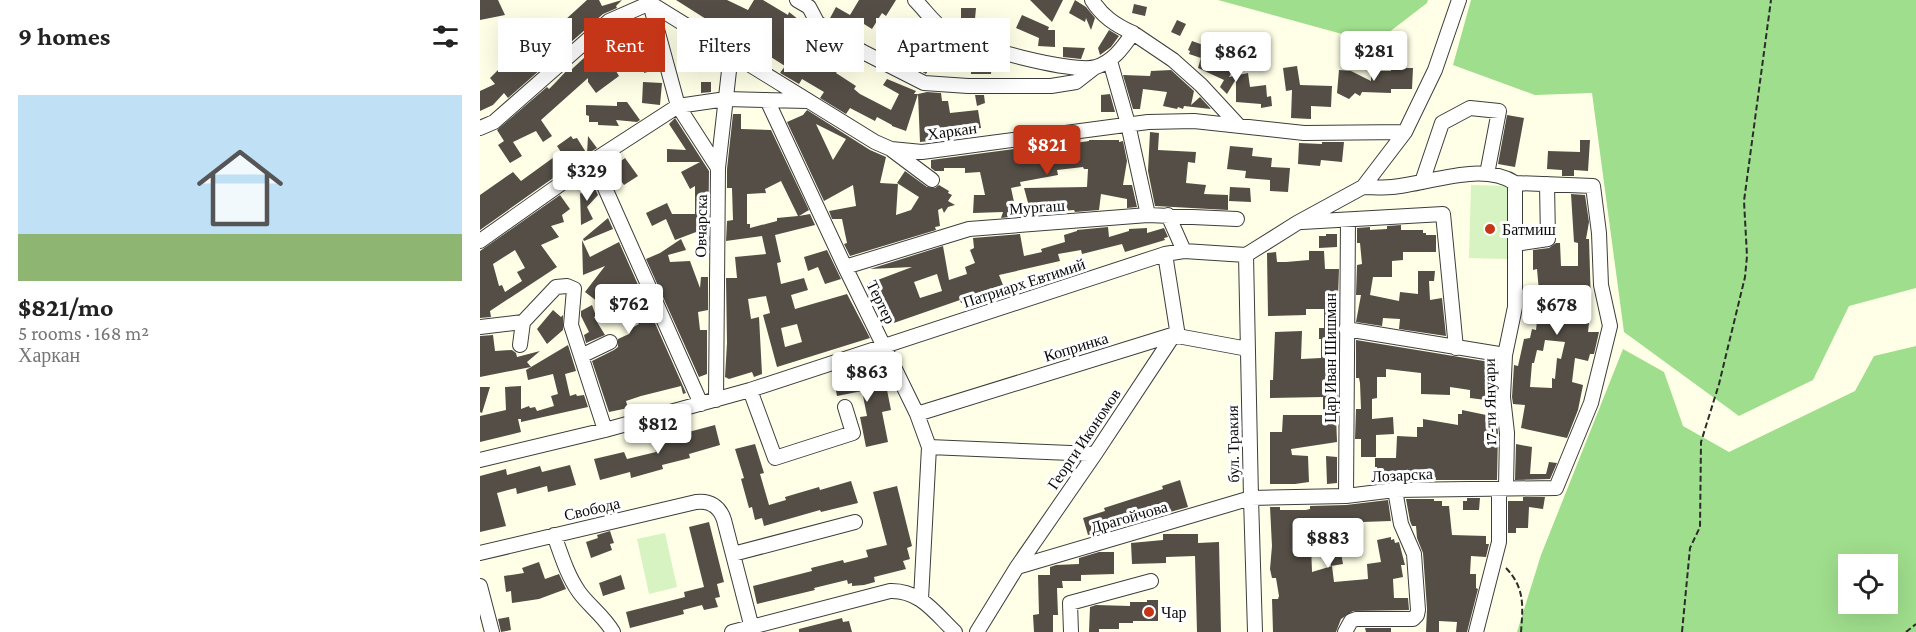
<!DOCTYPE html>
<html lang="en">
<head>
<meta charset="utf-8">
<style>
  :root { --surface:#fff; --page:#f2f2f2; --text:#222; --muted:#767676; --line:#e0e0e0; --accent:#c53517 }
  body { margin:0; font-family:"Crimson Pro",serif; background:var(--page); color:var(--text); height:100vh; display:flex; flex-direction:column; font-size:22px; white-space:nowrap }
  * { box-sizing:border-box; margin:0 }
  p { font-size:20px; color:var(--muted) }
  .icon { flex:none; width:33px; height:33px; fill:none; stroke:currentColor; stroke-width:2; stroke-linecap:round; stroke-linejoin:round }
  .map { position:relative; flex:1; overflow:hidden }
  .panel { display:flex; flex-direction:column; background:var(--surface); width:480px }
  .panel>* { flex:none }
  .banner { position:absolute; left:18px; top:18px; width:570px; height:54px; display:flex; gap:12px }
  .controls { position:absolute; left:1358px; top:554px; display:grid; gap:12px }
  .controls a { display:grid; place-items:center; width:60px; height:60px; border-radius:0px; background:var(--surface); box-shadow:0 6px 24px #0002; font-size:30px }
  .price { position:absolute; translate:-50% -51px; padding:0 14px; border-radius:6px; background:#fff; color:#222; font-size:20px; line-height:39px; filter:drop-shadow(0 2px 3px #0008) }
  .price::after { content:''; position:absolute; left:50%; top:36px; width:18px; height:14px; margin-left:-9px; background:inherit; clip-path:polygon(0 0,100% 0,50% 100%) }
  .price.selected { background:var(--accent); color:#fff }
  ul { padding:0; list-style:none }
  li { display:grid; align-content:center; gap:12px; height:318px; padding:0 18px }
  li+li { border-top:2px solid var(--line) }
  li span { display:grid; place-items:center; height:186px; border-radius:0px; color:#555 }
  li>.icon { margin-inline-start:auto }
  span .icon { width:108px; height:108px; fill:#fffc; stroke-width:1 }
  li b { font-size:26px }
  h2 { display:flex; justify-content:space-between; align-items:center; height:72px; padding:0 18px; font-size:26px }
  .pill { padding:0 21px; border-radius:0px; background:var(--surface); box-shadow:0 6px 24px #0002; font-size:21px; line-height:54px }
  .pill.selected { background:var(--accent); color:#fff }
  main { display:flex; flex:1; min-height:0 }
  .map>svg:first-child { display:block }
  .forest { fill:#9fde8c; fill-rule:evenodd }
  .pitch { fill:#d7f3c1 }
  .building { fill:#544e46; fill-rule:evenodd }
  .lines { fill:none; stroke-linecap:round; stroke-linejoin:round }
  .minor-casing { stroke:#3d3d3d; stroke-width:16 }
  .path { stroke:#2c2c2c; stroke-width:2; stroke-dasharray:6 3; stroke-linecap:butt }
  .minor { stroke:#fff; stroke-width:14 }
  .poi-dot { fill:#c53517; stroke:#fff; stroke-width:2 }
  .labels { text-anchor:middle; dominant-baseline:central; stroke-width:6; stroke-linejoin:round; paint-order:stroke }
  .street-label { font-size:16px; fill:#0a0a0a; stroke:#fff }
  .poi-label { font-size:16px; fill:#0a0a0a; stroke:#fff; text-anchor:start }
</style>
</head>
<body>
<main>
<section class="panel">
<h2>9 homes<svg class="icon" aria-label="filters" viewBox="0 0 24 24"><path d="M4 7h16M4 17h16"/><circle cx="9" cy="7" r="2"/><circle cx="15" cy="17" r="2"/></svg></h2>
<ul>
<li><span style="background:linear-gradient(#bfe0f5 75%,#8fb573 0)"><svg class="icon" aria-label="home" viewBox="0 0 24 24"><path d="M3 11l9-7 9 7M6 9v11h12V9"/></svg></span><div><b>$821/mo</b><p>5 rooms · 168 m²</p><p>Харкан</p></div></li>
</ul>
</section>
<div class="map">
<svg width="1436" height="632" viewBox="0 0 1436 632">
  <rect width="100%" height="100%" fill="#ffffe7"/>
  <path class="forest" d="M738,0H948L947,3L895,43Z
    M991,0H1436V288L1369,306L1333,380L1259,416L1144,332L1112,93L1055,95L973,65Z
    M1436,346V632H1037L1061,555L1143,349L1184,372L1203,426L1249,452L1375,391L1394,356ZM1368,564H1407V603H1368Z"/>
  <path class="pitch" d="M991,185L1030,186L1028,259L989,258Z
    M185,533L197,587L169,594L157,539Z"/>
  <path class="building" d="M0,0H18L25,15L0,20Z
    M107,0H119L122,6L142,0L136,6L137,8L123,14L82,50L79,45L65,57L69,62L28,98L24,93L13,105L0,111V91L15,84L10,78L25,63L27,67L38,57L40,61Z
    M196,0H247L268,10L274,0H283L308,15L309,12L323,23L312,41L314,42L312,45L328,55L339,35L368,54L356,73L376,86L374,89L380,94L411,110L419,94L403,85L407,79L436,91L434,94H438L426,131L412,126V125L397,117L395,121L370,108L366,114L340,98L344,92L322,79L319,84L300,73L305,66L283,52L278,59L270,54L264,50L267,45Z
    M379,0H416L406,16L402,13L392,29L376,19L370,30L357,22L355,25L349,20L356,7L370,15Z
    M550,0H583L572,22Z
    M595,0L606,7L615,18L611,30L606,18L605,22L589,13Z
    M654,4L667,7L665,16L652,13Z
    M481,8H496L495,19L481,18Z
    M542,15L569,27L568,30H575V47L558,46L559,38L536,28Z
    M697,20L706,24L700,36L691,32Z
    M143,25L145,30L167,25L178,69L164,73L165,62L155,65L153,58L136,71L139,76L116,93L108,82V78L61,120L72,136L63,142L56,131L33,142L42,156L30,163L18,145L24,141L17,130L67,87L69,89L76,82L90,67L92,69L105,57L104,55L113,47L114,49L134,34L132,30L134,29Z
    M424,25L444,38L439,46L457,56L446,74L406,51Z
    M629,30L639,36L631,47L620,55L618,48Z
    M712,41L726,46L721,58L709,54L710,51L708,50Z
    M583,47L605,48L601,59L583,57Z
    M722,54L754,68L749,77L768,73L770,87L786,85L787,97L791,96L792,106L781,108V104L756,102V79L747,94L740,87L744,80L718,68Z
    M491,63H512L511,74H491Z
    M817,66L820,85L852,86L851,107L831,106V119L811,118L812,90L806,91L803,68Z
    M919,68H933L932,89H911V93L882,92L880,96L875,93L869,99L857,93L859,70L871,71L891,81V71H911V69H919Z
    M691,70L714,91L711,105L720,97L731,109L704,106L703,109L698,107L697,109L683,106L687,92L663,89L660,109H653L643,75L670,76L671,71Z
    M163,82L182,83L180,105L162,103Z
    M221,82H231V92L221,93Z
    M447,92L461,93L462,101H468L470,113L498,110L501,128L492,129V132L485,133V137L440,142L438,94Z
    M630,94L635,112H621V95Z
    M495,95H504L505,103L497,106Z
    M137,102H147L160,120L157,122L136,120L139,126L118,125V122H109V116L106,115V105L137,106Z
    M327,110L390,150L406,157L400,183L418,184L416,215L431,210L439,197L417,183L425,171L447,187L455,188L459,185L469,191L468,193L472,195L468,201L475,205L468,207L464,213L462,208L458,210L460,226L455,227L456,230L370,256L364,244L367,243L362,219H352L349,211L376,206L373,185L344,201L307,122L323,115ZM336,124L366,139L353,160Z
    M253,114H261V129L291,130L329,210L319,216L330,214L335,225L295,235L301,262L297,263L301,284L324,278L328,290L311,295L315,309L367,294L390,338L297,367L283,315L290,313L286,296L268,299L271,319L279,317L282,374L274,377L272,372L249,379L245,377L247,343L246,278H257L255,257L286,254L282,236L246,241L247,221L253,220L252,188H247V169ZM301,181L318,216L297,218V221L270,228V224H267V194L286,193L285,189ZM317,324L322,342L305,347L301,328Z
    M1027,115L1044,118L1035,167L1018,164Z
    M195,118L229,171L228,245L223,246L224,229L195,240L186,219L172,226L166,213L187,203L192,214H215V186L210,189L201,172L220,162H187V149L206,150L189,124Z
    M670,132L679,133L678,150L716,152L715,163L708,162L706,183L726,185L724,194L748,195V210L675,206L668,171Z
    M91,136L93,139L97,138L107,154L0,230V195L33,172L41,181L81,152L77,146Z
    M108,136L117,148L107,154Z
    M609,140H639V142L643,141L647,161L643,185H652L657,207L647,208V199L621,194L619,210L595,212L594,210L581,211V209L550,210L544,188L607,187L608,169H604L603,167L577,170L578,175L540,182L541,186L531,188L537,216L521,218L523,212L493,213L494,195H505L500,172L485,173V168H464V171H455L451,168V160L549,147V149L574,146L609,141Z
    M1100,140H1110L1108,171L1094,170V176H1082V170L1067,169L1068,151L1100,152Z
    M842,142H864L862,162L841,160L840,166L818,164L819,143L842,144Z
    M750,146L773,148L772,156L792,158L791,167L810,168L808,192L790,191V180L765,178L766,171L747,169Z
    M145,158L158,176L144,185L131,168Z
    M111,180L118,195L107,207L113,219L101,225L100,192L101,194Z
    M750,187L770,188L771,202L749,201Z
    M1091,194L1105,195L1109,222L1106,239H1109L1111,304L1108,332H1119L1114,354H1110L1108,361L1095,358L1092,382L1103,385L1098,410L1087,438L1041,428L1045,405L1033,404L1032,397L1034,365L1038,366L1044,339L1050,338L1052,329L1056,330L1057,321H1064L1065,303H1060L1057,269L1053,270V250L1069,248L1076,243H1080L1081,266H1098V243L1094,242ZM1065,340L1085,342L1081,359L1077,358L1075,379L1072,378V388L1050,387L1052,363H1054L1057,350L1063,351Z
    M80,195L90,209L82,215L84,222L71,226L79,237L61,245L77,267L10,311L11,317L0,318V251ZM35,250L45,268L37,272L42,281L25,292L22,285L19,286L13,264Z
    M128,218L133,229L104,241L103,239Z
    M921,225V230H943V233H946V235H956V252H923V260L912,261V277H893L890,295L919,301L920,292L938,294V271H955L954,281H949L950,300L962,298L966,336L919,329L920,319L903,318L902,326L876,322L881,295H876L877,265L882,264L880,243H877V228L890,227V230L907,229V226Z
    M628,227L629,237L649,231V229L667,228V233L684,228L688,237L684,238L685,240L645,252L642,244L602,254L601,250L578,254L580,261L519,275L523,285L493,294L494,299L481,303L480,300L408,325L400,308L396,309L388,294L391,293L387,284L432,267L390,269L463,246L469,280L487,274L485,267L495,263L490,250L494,248L493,238L540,234L544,256L562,252L561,249L585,242L584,235L597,231V230ZM457,274L462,291L440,298L434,282Z
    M846,234H857V247L839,248V236H846Z
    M201,239L206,250L188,255L190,262L210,261L220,288L221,277H228V310L218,312L220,330H227V374L219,377L166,259L180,253Z
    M102,240L110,257L139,242L206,393L203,394L201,386L161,396L146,401L148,408L129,412L112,361L134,350L138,347V339L149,334L148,330L159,324L129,295L118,302L105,292L125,266L103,275Z
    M347,250L361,279L345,284L338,267L328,271L324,257Z
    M829,251H844L845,269H859L856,360H858V415H856L857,442L811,449L812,455L828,456L829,482L815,484H790V432H802L803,415H843V397L790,398V380H793L795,332L822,331L821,359L841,358V339H839V328H844V309H826V315L788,316L787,253L796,252L797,262H806L829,260Z
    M112,305L116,316L114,317L125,335L106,343L104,335L109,332L101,316V311Z
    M73,310L81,317L83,315V330L67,344L57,329Z
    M13,335L15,351L32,350L36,353L37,357L60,351L47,362L51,367L0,377V336Z
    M876,340L1016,363L1014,401L990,398V390L970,387V395L941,394V373L906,369V377H897V398L892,399V419L913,417L914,434L896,435V457H881V439H875L876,409H881L880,383L879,378H876Z
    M88,345L96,371L85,374L90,396L96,394L97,396L104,395L108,407L41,422V419H38L41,432L0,442V416L26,410L25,387L41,386V409L49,406L50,408L55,407L57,411L74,406L71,396L78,394L73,374L48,380L46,370Z
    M384,368L386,378L394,376L396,382L405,380L411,410L402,412L408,442L386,447L380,417L387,416L382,391L357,396L353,375Z
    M0,387H10L2,413L0,412Z
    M982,410L1016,417L1018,433L1017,480H925L900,482L898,480L897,467H895V458H916L917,436L937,437V427H943V419L978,425V414H982Z
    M235,425L240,445L209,454L210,458L182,465L183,469L151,478L150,472L120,480L114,459L144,452L147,459L176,452L174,446L202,439L201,434Z
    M275,444L284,473L280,474L289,505L306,500L305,497L339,487L340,490L371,481L378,503L341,512L340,510L284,526L282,518L275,520L272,507L269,508L261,479L264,478L255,449Z
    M1036,444L1052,447L1050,474H1066L1069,462L1077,463L1070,479L1035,480Z
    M846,456L857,457V483L847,484Z
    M90,465L96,485L68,492L67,486L37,494L36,488L17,493L26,526L0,532V476L26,469L27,475L60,466L62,472Z
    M700,480L708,507L608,535L603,518L625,511L624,508L683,489L682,486Z
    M417,486L432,546L427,548L430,559L423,561L426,569L394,577L395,582L384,585L372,586V583L368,584L367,580L334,588L335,590L277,604L273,586L332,571L331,568L363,560L364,563L388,557L386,550L407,545L393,492Z
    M1043,497H1065L1063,509L1049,507L1048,528H1036V533H1028V501H1043Z
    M987,498H1000L999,510H983V501H987Z
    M926,499H954V501H962V506H969L972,535L1006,536V544H1009L1006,557L991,556L990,574H996V588L998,589L987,632H976L977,622L959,621V632H946L947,609L943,553L937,538L936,526H932L930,521Z
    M908,500L911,521L853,523V544H831L832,572L852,566L854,582L888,579L887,564L901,562L897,540L911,537V540L914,539L915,543L919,542L925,565H921L923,577L913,579L914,598H928L929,610L873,611L861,619L856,632H793L792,599H798L799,596L796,578H792L790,569L792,546L790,507H800V510H826L830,509V506L866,505Z
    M229,522L244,582L237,584L240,597L235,598L238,607L224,610L222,605L203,610L204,614L150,628L146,612L205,597L204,592L224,587L209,527Z
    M130,531L134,543L130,544L132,550L111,558L106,542L118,538L117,535Z
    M683,534H718V543L739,542L741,632H717L715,556L686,557V563L652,564L651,543L683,540Z
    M619,552H634V574L601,575V581H582L583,588H577L578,615H573V632H554L553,615L559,614L558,575H570V567L576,565L599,564V558Z
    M861,553L863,564L851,566L849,555Z
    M59,562L65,579L79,574L86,589L59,599L32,603L31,591L26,592L24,576L44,573L42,568Z
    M141,575L145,589L123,596L119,583Z
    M667,600H678V621H653V623H639V629H619V632H609L610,607L616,605L650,606V602H667Z
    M29,617L31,630L21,632L18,619Z
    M362,618L363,622L369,621L372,632H319V629Z
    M885,628H911V632H886Z"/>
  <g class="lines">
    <defs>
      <path id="minor" d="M169,0L198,106L238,168
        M317,0L329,7L337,22L351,33L383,52L444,83L488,86H571L596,82L614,68
        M435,0C446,11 455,25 468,33C490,46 593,74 616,67C634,61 643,47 653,33L693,60L721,85L758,125
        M612,0C622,16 635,25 653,33
        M630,61L648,124L668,215
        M287,100L365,267L437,414L449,447L441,599
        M0,128L14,122L129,21L170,3L395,142L411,149L442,152L668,122L714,121L824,133L925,132
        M412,150L452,180
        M113,161L221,404
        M942,182L962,123L990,108L1019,111L1007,174
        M883,187C893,187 902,188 912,187C949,184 1001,161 1035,183V307L1025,355L1023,397L1027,433L1026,488
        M688,215L704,251
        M822,222L963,214L976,348
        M0,241L113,161L198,106L246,99L328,101
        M1035,244L1068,239L1067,184
        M766,255L771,498L775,632
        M365,267L489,229L668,215L757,219
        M0,327L43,322L76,287L87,286L94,289L91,325L125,430
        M866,329L1025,355
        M40,345L43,322
        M101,356L130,342
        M270,390L295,458L373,433L365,407
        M236,400L238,168L251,53
        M437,414L692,335L768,349
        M449,447L615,454
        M0,460L125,430L270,390L685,254L704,251L766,255L817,223L883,187L925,132L955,70L979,0
        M866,496L868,220
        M74,535C81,554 87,575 99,592C109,606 124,616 133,632
        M0,553L216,502C230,500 240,507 244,520L273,632
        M253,554L375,522
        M537,567L771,498L866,496L915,490L1076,488L1111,403L1130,326L1121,285L1119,233L1113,186L1035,183
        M0,586L12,632
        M252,632L410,591C440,590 455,613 475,632
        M497,632L537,567L615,454L697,330L685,254
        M591,632L590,603L671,581
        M865,632L871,621L876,619H933L937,615L938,610L934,554L921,524L915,490
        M996,632L1019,542V489"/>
    </defs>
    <use href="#minor" class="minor-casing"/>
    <path class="path" d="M1026,568C1045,588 1043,606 1041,632
      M1202,632L1210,548L1220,527L1221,442L1239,384L1265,277L1267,256L1264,201L1291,0
      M1426,632L1436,624"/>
    <use href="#minor" class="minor"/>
  </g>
  <g class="poi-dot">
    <circle cx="1010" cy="229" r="6"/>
    <circle cx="669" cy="612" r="6"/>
  </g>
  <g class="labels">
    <g class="street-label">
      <text transform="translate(472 131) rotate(-8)">Харкан</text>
      <text transform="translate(557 207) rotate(-4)">Мургаш</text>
      <text transform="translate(221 226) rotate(-89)">Овчарска</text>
      <text transform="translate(544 283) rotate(-18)">Патриарх Евтимий</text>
      <text transform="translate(401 302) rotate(64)">Тертер</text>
      <text transform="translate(596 347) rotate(-17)">Копринка</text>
      <text transform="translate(850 358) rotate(-90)">Цар Иван Шишман</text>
      <text transform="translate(1010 402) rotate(-91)">17-ти Януари</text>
      <text transform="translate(604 439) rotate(-56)">Георги Икономов</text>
      <text transform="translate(753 444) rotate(-91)">бул. Тракия</text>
      <text transform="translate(922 475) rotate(-3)">Лозарска</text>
      <text transform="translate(112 509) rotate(-13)">Свобода</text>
      <text transform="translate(649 517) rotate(-16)">Драгойчова</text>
    </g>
    <g class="poi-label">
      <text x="1022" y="229">Батмиш</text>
      <text x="681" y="612">Чар</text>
    </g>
  </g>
</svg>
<div class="controls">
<a><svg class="icon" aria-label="locate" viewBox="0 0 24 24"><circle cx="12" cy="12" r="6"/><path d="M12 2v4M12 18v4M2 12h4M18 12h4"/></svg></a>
</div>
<b class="price" style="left:894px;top:82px">$281</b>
<b class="price" style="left:756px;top:83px">$862</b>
<b class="price selected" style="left:567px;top:176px">$821</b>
<b class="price" style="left:107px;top:202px">$329</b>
<b class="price" style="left:149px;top:335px">$762</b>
<b class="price" style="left:1077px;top:336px">$678</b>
<b class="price" style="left:387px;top:403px">$863</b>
<b class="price" style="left:178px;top:455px">$812</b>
<b class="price" style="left:848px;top:569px">$883</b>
<div class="banner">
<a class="pill">Buy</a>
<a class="pill selected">Rent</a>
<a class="pill">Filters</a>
<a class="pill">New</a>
<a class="pill">Apartment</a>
</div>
</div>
</main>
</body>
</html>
